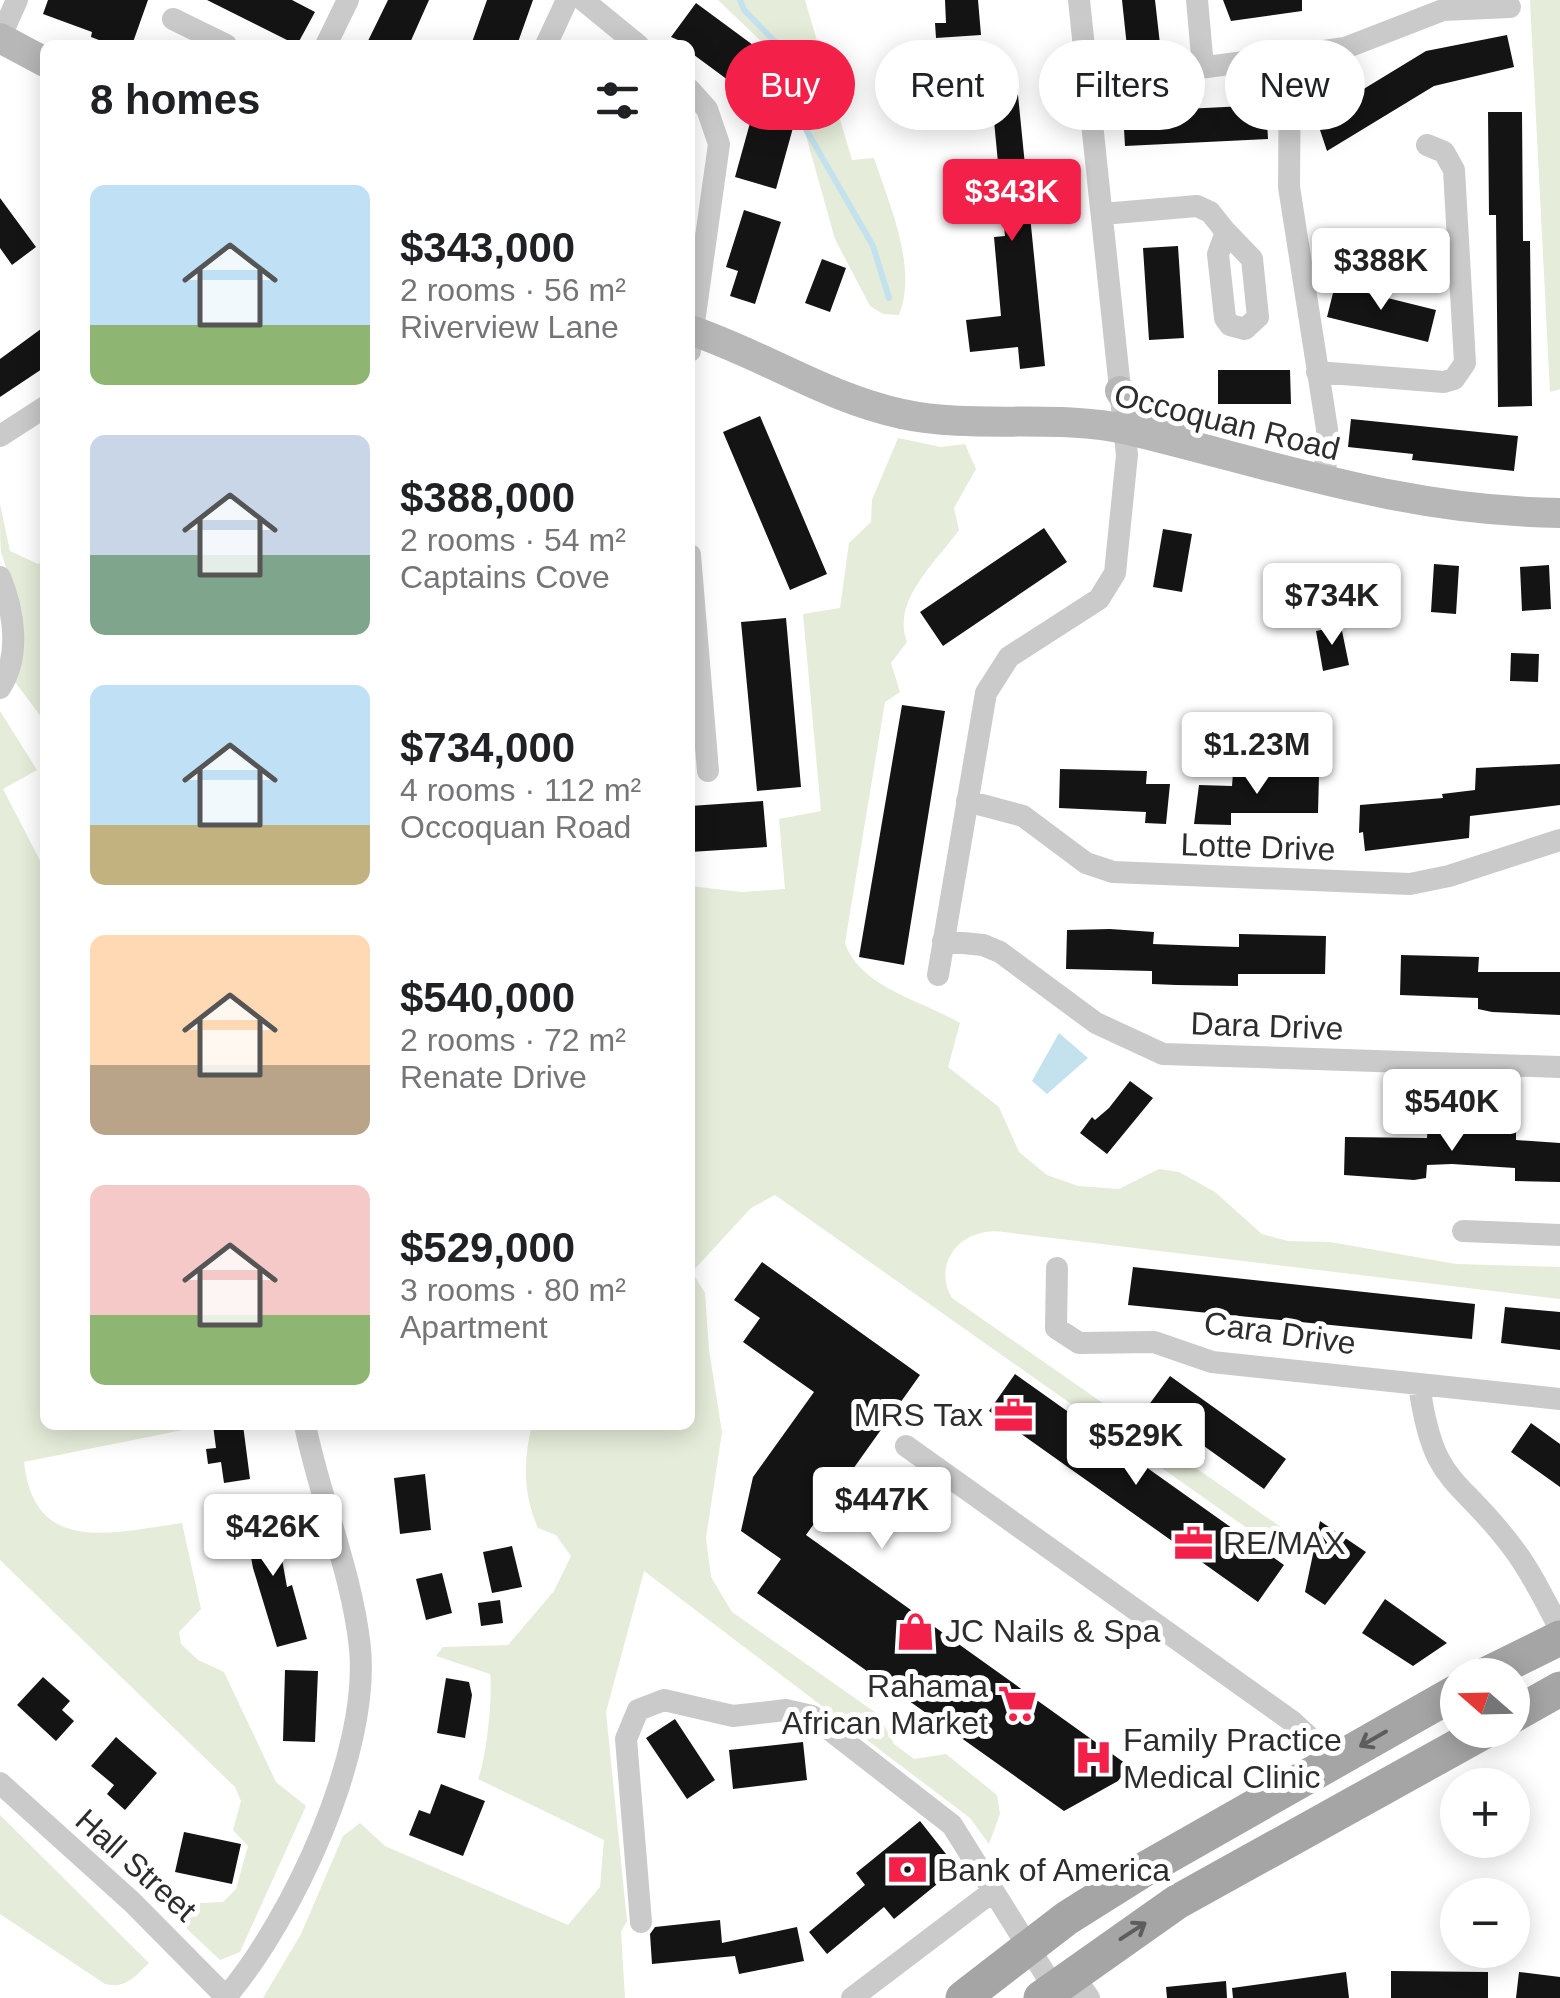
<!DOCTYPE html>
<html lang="en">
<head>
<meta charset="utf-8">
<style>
  :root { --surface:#fff; --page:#f2f2f2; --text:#202124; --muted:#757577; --accent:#f32149 }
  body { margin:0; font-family:Arial,sans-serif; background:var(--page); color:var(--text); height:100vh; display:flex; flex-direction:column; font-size:38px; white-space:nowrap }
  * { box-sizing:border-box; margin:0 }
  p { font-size:32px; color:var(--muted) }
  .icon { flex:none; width:55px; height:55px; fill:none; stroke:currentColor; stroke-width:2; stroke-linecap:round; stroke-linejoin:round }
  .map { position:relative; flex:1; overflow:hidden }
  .panel { position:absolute; left:40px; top:40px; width:655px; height:1390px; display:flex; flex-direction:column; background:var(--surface); border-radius:15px; box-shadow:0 5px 25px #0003 }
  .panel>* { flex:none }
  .guide { position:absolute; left:725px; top:40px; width:685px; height:90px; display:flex; gap:20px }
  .needle { width:65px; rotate:290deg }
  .tools { position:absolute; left:1440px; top:1658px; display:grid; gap:20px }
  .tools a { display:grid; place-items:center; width:90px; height:90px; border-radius:50%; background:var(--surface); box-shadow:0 5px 25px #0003; font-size:50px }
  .price { position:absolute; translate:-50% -85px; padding:0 22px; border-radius:10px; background:#fff; color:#222; font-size:32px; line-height:65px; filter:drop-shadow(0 2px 5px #0008) }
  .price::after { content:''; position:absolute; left:50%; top:60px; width:30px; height:22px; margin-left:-15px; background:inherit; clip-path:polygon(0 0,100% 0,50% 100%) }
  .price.active { background:var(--accent); color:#fff }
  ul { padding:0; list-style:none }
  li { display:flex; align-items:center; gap:30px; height:250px; padding:0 50px }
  li span { display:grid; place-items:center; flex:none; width:280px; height:200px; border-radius:15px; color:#555 }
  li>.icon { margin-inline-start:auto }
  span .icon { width:120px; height:120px; fill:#fffc; stroke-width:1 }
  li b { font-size:42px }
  h2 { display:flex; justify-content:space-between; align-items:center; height:120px; padding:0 50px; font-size:42px }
  .pill { padding:0 35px; border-radius:45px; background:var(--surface); box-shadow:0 5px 25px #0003; font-size:35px; line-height:90px }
  .pill.active { background:var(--accent); color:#fff }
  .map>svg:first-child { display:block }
  .green { fill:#e5ecd9 }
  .water { fill:#c3e2ee }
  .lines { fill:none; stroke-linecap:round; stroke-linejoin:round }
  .stream { stroke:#c3e2ee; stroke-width:6 }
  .building { fill:#141414 }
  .street { stroke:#cacaca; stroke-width:22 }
  .secondary { stroke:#b7b7b7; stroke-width:30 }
  .primary { stroke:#a5a5a5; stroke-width:35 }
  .oneway { stroke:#5d5d5d }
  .labels { text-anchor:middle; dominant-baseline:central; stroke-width:10; stroke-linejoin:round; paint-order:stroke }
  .street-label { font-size:32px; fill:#2d2d2d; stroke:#fff }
  .poi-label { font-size:32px; fill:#2d2d2d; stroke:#fff; text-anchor:start }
</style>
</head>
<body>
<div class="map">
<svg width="1560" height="1998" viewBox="0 0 1560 1998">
  <rect width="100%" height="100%" fill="#fff"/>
  <path class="green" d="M718,0H805L852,160L874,158C889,204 918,267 899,315L883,314L870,306L835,239L790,79L765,45Z
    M1530,0H1560V389L1550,392Z
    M898,438L941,447L965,444L976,469L954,508L959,530C936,562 891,601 907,642L891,663L900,692L885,702L845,943C859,987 923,1001 960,1023L948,1067L999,1107L1019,1152L1047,1175L1078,1186L1119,1189L1159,1169L1179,1172L1215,1192L1262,1234L1288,1241L1330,1242L1456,1264L1560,1267V1299L1019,1234C1009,1233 996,1230 986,1232C952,1237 935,1270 952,1298L1298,1539L1295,1555H1285L775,1195L751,1208L692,1272L705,1293L709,1350L722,1432L706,1538L711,1577L732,1612L879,1715L894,1744L914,1759L946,1754L997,1795L1000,1814L989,1844L970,1818L644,1571L606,1712L627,1921L621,1932L625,1998H263L301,1934L343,1836L360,1823L385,1846L568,1925L600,1887L604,1840L478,1779C486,1760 493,1697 490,1674L436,1656L443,1647L508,1645L554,1591L571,1556L556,1535L538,1528C523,1494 523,1461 532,1425H690V886L742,892L785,889L779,819L821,811L803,614L840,608L849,543L871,522L872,500Z
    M0,504L10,551L38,564L45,561V722L15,682C34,628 17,603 1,552C0,539 0,519 0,504Z
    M0,711L37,770L3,789L45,870V1425H188V1429L24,1462C34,1557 114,1532 182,1523L201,1609L179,1632L181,1644L198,1660L224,1672L276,1782L306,1806L240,1952L220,1960L169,1912L180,1904L223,1902L236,1889L248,1846L233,1830L241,1801L235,1787L0,1560Z
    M0,1815L149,1963C134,1977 126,1989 105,1984L0,1914Z"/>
  <path class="water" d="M1059,1033L1088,1058L1047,1094L1032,1081Z"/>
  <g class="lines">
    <path class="stream" d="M740,0L744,10L782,49L773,72L873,246L889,298"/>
  </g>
  <path class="building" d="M48,0H148L132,45H112L91,37L92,32L43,14Z
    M207,0H292L315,12L297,45Z
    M388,0H429L409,45H366Z
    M487,0H533L517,45H471Z
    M945,0H978L981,35L936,38L935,23H946Z
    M1122,0H1155L1160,44L1127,47Z
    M1223,0H1302V11L1231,21Z
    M696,3L757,48L732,83L690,52V45L671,37Z
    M1507,35L1514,67L1434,86L1327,151L1316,118L1426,51Z
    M1016,75L1045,366L1020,369L1018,347L970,352L966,320L1001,316L994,237L1005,236L990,79Z
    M755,105L796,117L776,189L735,177Z
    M1266,105L1268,139L1125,146L1123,112Z
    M1488,112H1522L1523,241H1530L1532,406L1498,407L1496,215H1489Z
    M0,198L36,247L12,265L0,248Z
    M744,210L781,222L755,304L730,296L738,271L726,267Z
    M1178,246L1184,338L1149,340L1143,248Z
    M822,259L846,268L830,312L805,303Z
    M1335,285L1436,310L1428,342L1327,317Z
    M45,326V367L0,397V359Z
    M1218,370H1290L1291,404H1218Z
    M760,416L827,574L790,590L723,432Z
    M1351,419L1518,436L1514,471L1412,460L1413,454L1348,447Z
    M1044,528L1067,562L943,646L920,612Z
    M1163,529L1192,534L1182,592L1153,587Z
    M1342,563L1378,566L1376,591L1393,593L1391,621L1337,616Z
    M1434,564L1459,566L1456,614L1431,612Z
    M1549,565L1551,609L1522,611L1520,567Z
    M786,618L801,787L757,791L741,622Z
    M1341,626L1349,665L1323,671L1316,631Z
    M1511,653L1539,654L1538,682L1510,681Z
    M902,705L945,711L904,965L859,957Z
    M1560,764V805L1470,816L1469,838L1365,851L1363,832L1359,833L1360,805L1443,798L1442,794L1475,790L1476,768Z
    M1060,769L1147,771L1146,784H1170L1166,824L1145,823L1146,812L1059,808Z
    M1233,773L1319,775L1318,813H1231V825L1194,824L1199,785L1232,786Z
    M763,801L767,847L690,852V806Z
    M1110,929L1154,932L1153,944L1206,946L1239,947V934L1326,936L1325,974H1238V986L1176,985L1152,984V971L1066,969L1067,930Z
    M1401,955L1479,957L1478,972H1560V1015L1492,1012L1478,1009V998L1400,995Z
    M1130,1081L1153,1098L1107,1154L1080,1133L1092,1117L1095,1120L1109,1108Z
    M1428,1125L1516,1127V1140L1560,1143V1182L1515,1181V1168L1452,1164L1427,1165L1426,1178L1414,1180L1344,1175L1345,1137L1427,1138Z
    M762,1262L920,1375L806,1535L1129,1766L1118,1781L1064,1811L757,1593L781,1559L741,1531L753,1477L814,1392L743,1342L760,1318L734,1300Z
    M1133,1267L1475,1304L1472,1339L1128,1305Z
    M1505,1307L1560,1312V1350L1501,1343Z
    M1015,1374L1284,1565L1258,1602L989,1411Z
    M1170,1376L1286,1459L1264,1489L1148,1406Z
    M1531,1423L1560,1444V1487L1511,1452Z
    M213,1425H243L250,1479L224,1483L221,1462L208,1464L206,1449L216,1448Z
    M425,1474L431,1530L400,1534L394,1478Z
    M273,1509L287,1587L292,1585L307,1639L277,1647L253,1568L243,1515Z
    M1320,1521L1366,1552L1325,1605L1305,1592Z
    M512,1546L522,1587L492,1593L483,1552Z
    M442,1573L452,1613L426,1620L416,1579Z
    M1385,1599L1447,1643L1413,1666L1362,1633Z
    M500,1600L503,1623L481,1626L478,1603Z
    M285,1670L318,1671L315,1742L283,1741Z
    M43,1677L70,1701L62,1710L74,1721L56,1741L17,1705Z
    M446,1678L469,1682L472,1695L465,1738L437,1733Z
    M675,1719L715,1780L687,1799L646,1738Z
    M116,1737L157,1773L125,1810L107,1794L114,1785L91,1766Z
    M803,1742L807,1780L733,1789L729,1750Z
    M441,1784L485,1801L463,1856L409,1835L419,1810L430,1814Z
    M920,1821L957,1868L894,1919L884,1907L827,1954L809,1932L865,1885L856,1873Z
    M184,1832L241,1844L232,1884L175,1872Z
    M720,1920L722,1943L797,1927L804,1961L739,1974L735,1956L652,1964L650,1934L655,1927Z
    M1391,1971L1488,1972V1998H1391Z
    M1346,1972L1349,1998H1233L1232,1988Z
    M1519,1972L1560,1977V1998H1516Z
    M1226,1981L1227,1998H1167L1166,1987Z"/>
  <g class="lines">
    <path class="street" d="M583,0L638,45
      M1197,0L1203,67
      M173,19L226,45
      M0,38L17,0
      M326,45L348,0
      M546,45L567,0
      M1290,56L1289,187L1327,429L1325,482
      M1134,77L1345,48L1443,10L1510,7
      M690,90L707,109L719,144L690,351
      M1102,214L1197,206L1210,212L1226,232
      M1226,232L1252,259L1258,317L1245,329L1230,325L1225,318L1218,254Z
      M1317,372L1444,382L1454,379L1465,363L1454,170L1444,152L1427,145
      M0,436L45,407
      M690,555L708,771
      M0,577C14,611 21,656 0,688
      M967,801L1023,816L1086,863L1113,872L1410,884L1449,876L1560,840
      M943,941L983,945L1000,952L1096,1023L1163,1054L1560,1067
      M938,975L986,693L1009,657L1099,599L1115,573L1127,455L1079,0
      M1463,1231L1560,1235
      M1057,1268L1056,1328L1079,1343L1154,1342L1212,1362L1560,1399
      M1419,1384C1433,1488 1458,1474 1513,1548C1532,1573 1545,1601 1560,1629
      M906,1446L1293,1722L1335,1761
      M0,1783L132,1902L227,1998
      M641,1922L626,1739L638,1710L664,1700L733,1716L786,1710L812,1716L952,1825L1054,1988L1053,1998
      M1054,1988L1084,1991L1089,1998
      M226,1997C293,1918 370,1753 360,1648C352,1572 320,1499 305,1425
      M852,1998L992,1892"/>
    <path class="secondary" d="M0,38L45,62
      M690,330C762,354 827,398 902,414C976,430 1054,413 1129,430C1278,466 1404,511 1560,513
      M1120,391L1133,409L1171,429"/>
    <path class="primary" d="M1485,1675L1560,1638
      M1512,1716L1560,1689
      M963,1998L1067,1918L1145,1869L1458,1691
      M1041,1998L1177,1902L1487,1730"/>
  </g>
  <defs><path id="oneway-shaft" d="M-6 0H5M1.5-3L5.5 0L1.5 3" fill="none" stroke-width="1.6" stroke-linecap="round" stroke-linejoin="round" transform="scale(2.5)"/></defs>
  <g class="oneway">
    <use href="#oneway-shaft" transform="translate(1373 1739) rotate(150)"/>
    <use href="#oneway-shaft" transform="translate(1133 1931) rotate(-33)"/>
  </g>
  <defs>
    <symbol id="office-bare" viewBox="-9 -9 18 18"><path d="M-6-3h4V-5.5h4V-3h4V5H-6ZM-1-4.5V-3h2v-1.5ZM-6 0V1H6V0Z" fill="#f32149" stroke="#fff" stroke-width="2.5" paint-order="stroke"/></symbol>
    <symbol id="shop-bare" viewBox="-9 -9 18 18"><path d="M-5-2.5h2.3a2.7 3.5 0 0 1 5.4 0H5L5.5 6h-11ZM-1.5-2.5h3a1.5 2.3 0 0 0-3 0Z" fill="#f32149" stroke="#fff" stroke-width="2.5" paint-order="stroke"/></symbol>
    <symbol id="supermarket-bare" viewBox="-9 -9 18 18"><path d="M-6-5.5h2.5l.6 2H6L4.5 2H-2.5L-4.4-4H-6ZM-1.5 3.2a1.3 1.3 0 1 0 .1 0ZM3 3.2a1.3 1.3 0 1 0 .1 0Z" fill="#f32149" stroke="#fff" stroke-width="2.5" paint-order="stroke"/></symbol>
    <symbol id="hospital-bare" viewBox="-9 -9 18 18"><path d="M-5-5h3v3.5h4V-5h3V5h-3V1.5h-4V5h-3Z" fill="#f32149" stroke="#fff" stroke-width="2.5" paint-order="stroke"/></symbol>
    <symbol id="bank-bare" viewBox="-9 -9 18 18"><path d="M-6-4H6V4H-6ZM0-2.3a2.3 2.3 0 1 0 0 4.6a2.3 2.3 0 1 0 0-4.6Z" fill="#f32149" stroke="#fff" stroke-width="2.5" paint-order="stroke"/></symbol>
  </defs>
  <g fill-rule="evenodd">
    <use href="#office-bare" x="986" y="1388" width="55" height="55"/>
    <use href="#office-bare" x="1166" y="1516" width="55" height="55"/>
    <use href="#shop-bare" x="888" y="1604" width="55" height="55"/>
    <use href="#supermarket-bare" x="990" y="1676" width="55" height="55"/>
    <use href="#hospital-bare" x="1066" y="1730" width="55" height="55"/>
    <use href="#bank-bare" x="880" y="1842" width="55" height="55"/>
  </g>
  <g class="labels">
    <g class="street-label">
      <text transform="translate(1227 422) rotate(14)">Occoquan Road</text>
      <text transform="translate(1258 847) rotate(2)">Lotte Drive</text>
      <text transform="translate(1267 1026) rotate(2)">Dara Drive</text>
      <text transform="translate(1280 1333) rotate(8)">Cara Drive</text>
      <text transform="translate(136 1865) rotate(42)">Hall Street</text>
    </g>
    <g class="poi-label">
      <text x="983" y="1415" text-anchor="end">MRS Tax</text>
      <text x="1223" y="1543">RE/MAX</text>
      <text x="945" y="1631">JC Nails &amp; Spa</text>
      <text x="988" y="1686" text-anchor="end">Rahama<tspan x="988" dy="37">African Market</tspan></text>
      <text x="1123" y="1740">Family Practice<tspan x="1123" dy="37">Medical Clinic</tspan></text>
      <text x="937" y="1870">Bank of America</text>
    </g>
  </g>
</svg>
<div class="tools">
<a><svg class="needle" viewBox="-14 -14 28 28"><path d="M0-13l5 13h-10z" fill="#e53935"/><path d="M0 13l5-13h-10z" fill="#757577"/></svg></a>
<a>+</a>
<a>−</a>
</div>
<b class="price active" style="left:1012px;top:244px">$343K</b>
<b class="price" style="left:1381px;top:313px">$388K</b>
<b class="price" style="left:1332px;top:648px">$734K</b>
<b class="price" style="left:1257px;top:797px">$1.23M</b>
<b class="price" style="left:1452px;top:1154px">$540K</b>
<b class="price" style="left:1136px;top:1488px">$529K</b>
<b class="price" style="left:882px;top:1552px">$447K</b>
<b class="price" style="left:273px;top:1579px">$426K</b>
<div class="guide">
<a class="pill active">Buy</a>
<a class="pill">Rent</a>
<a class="pill">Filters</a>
<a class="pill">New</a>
</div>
<section class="panel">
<h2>8 homes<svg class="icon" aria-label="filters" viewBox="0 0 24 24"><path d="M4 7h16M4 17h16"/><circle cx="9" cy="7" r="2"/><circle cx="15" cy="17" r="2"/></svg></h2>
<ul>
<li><span style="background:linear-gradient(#bfe0f5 70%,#8fb573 0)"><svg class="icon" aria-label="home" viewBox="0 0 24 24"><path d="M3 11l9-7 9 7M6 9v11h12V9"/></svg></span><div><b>$343,000</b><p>2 rooms · 56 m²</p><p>Riverview Lane</p></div></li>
<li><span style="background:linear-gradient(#c9d6e8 60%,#7fa58c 0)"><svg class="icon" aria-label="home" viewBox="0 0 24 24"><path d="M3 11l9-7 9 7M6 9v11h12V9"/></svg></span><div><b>$388,000</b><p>2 rooms · 54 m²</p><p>Captains Cove</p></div></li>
<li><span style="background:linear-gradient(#bfe0f5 70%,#c2b280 0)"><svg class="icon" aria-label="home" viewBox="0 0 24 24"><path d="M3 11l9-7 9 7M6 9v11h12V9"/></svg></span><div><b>$734,000</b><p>4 rooms · 112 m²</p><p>Occoquan Road</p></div></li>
<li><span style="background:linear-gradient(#ffd9b3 65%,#b9a48a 0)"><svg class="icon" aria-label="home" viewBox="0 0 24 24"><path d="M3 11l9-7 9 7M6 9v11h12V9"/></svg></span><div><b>$540,000</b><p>2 rooms · 72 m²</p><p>Renate Drive</p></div></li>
<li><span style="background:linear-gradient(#f6c9c9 65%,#8fb573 0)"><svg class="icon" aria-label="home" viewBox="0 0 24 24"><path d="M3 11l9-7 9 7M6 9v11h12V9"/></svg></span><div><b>$529,000</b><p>3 rooms · 80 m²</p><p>Apartment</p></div></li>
</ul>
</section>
</div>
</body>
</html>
